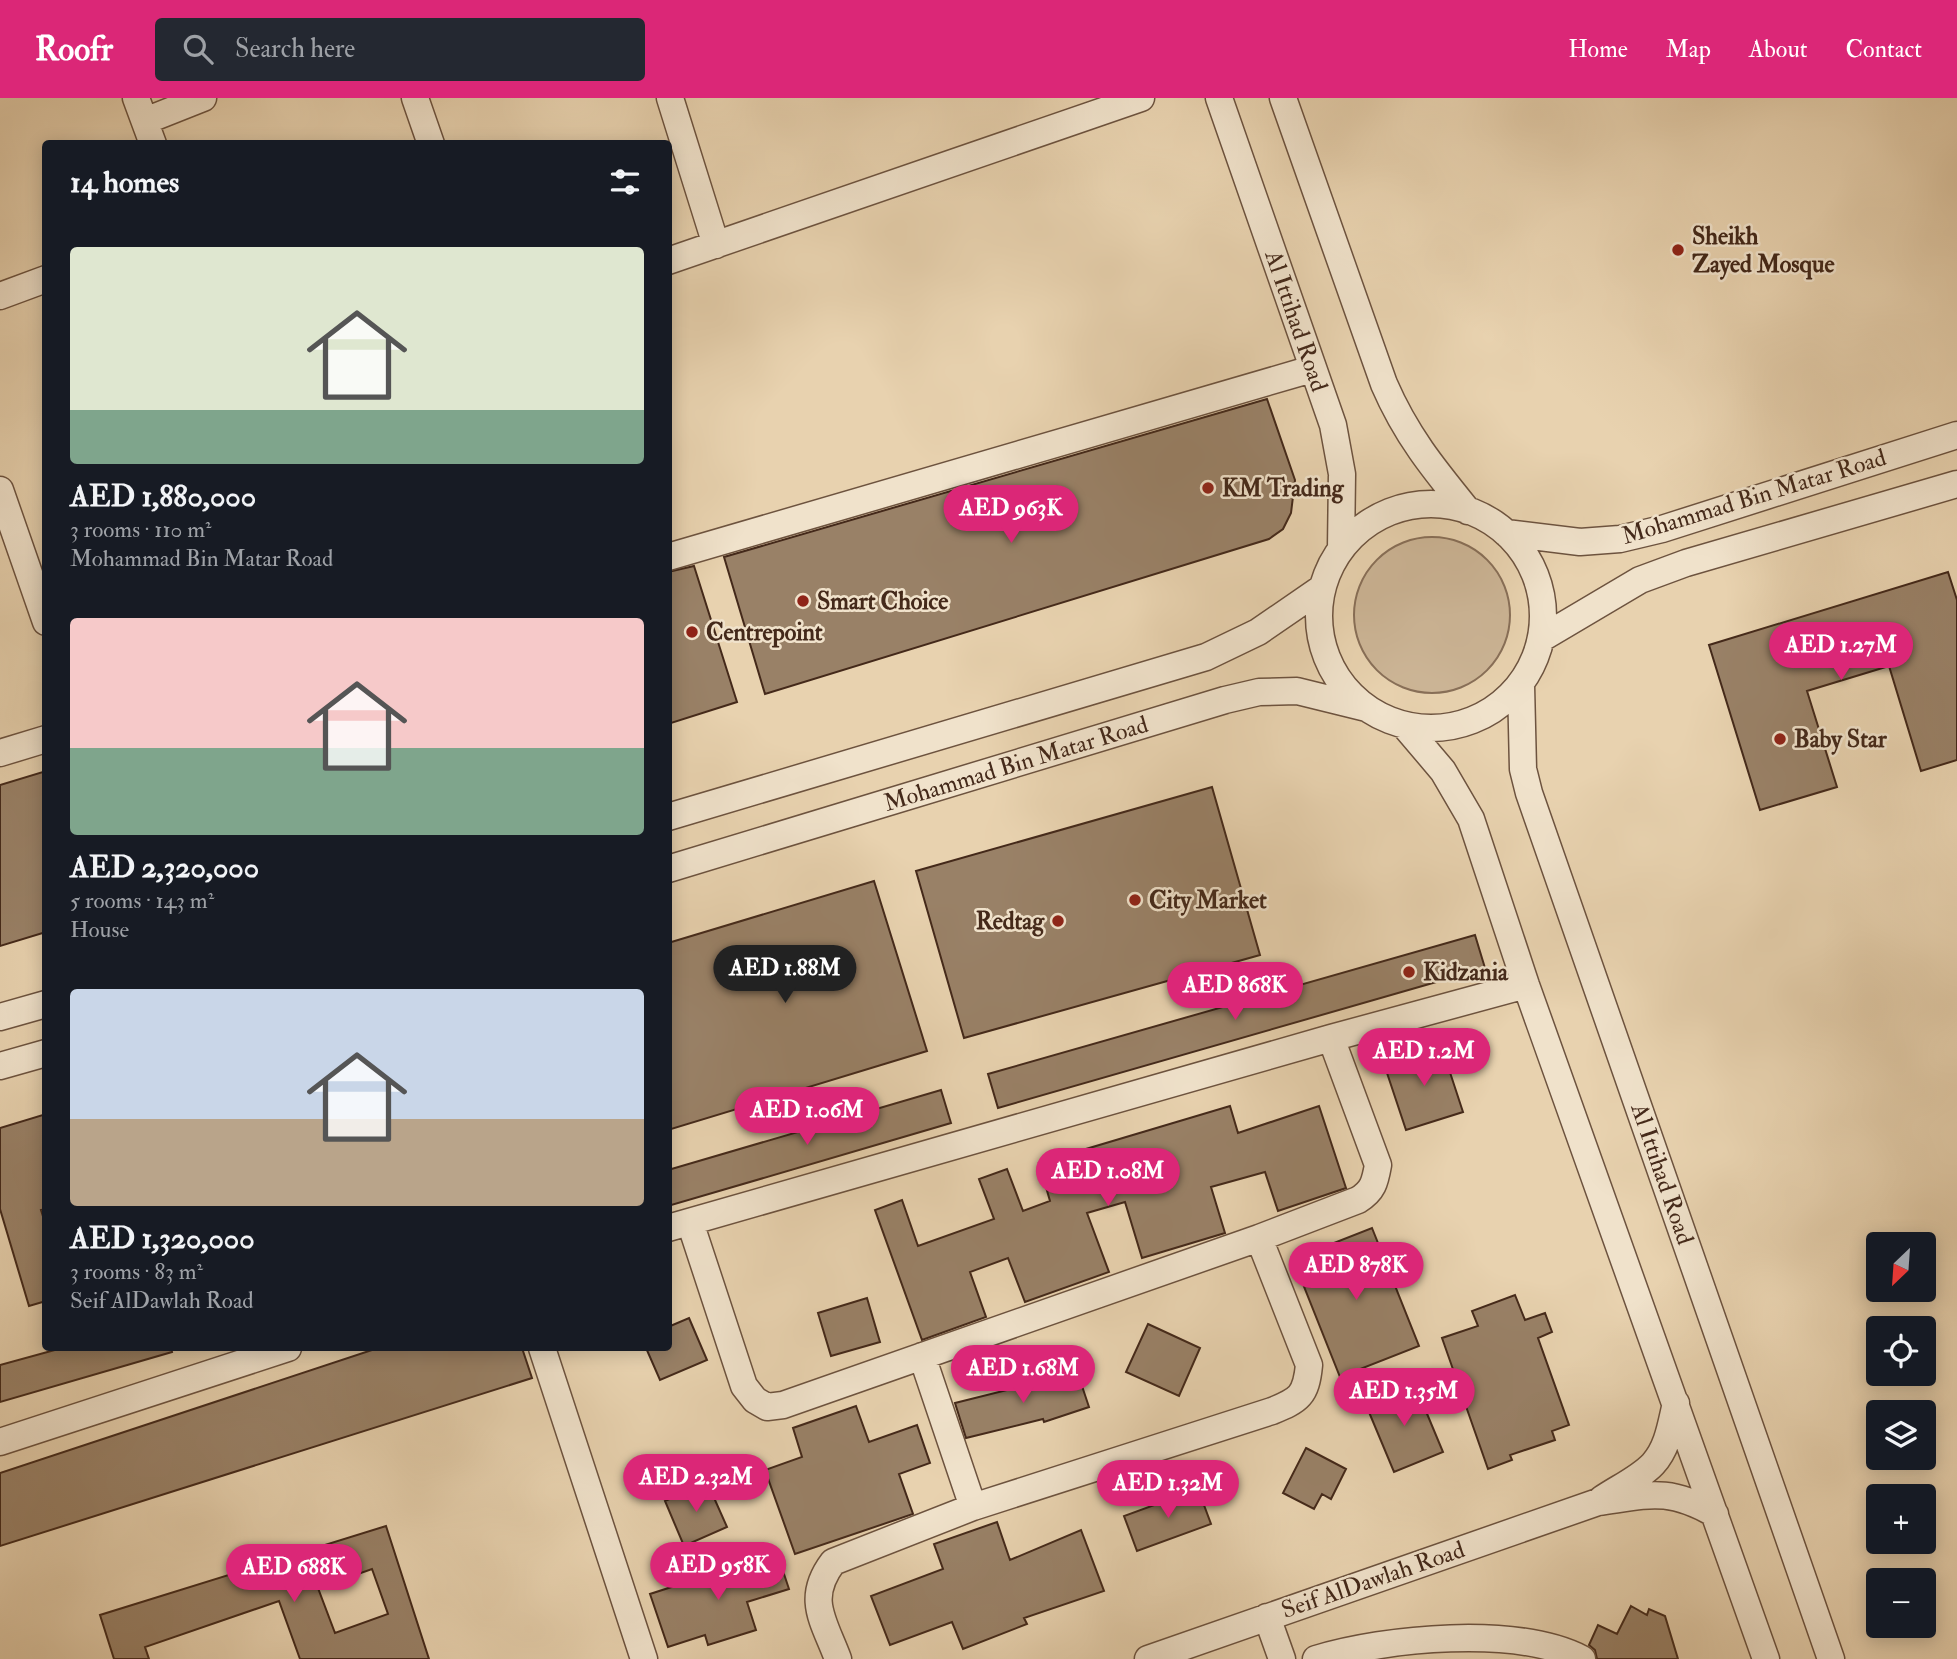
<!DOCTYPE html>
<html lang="en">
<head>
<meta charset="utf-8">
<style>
  :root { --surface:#171b24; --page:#242831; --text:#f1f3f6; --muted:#9ea1a6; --accent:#db2777 }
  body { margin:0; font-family:"IM FELL Double Pica",serif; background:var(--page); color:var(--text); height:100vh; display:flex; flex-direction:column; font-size:26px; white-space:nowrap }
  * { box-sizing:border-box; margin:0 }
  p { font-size:23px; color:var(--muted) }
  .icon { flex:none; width:38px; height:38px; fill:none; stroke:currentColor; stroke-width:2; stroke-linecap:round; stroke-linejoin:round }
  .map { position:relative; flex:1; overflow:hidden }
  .side { position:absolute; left:42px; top:42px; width:630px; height:1211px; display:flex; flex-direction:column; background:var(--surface); border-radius:7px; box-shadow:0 4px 18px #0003 }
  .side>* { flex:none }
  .needle { width:46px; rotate:205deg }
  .controls { position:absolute; left:1866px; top:1134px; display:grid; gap:14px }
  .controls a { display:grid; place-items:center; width:70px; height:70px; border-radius:7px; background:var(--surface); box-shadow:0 4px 18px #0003; font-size:35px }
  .price { position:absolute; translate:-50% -60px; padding:0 16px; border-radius:24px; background:var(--accent); color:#fff; font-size:23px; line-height:46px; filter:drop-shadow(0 2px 4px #0008) }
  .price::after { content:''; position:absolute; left:50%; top:42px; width:21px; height:16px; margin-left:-10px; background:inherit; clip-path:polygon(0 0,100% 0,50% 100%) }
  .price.current { background:#222; color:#fff }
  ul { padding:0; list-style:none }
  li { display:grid; align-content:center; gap:14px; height:371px; padding:0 28px }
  li span { display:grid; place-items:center; height:217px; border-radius:7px; color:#555 }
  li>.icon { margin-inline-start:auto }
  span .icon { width:126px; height:126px; fill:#fffc; stroke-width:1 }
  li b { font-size:30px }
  h2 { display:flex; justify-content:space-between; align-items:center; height:84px; padding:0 28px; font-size:30px }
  header { display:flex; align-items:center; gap:42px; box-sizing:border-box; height:98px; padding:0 35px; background:var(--accent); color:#fff }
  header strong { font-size:33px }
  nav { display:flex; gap:38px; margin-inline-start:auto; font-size:24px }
  .search { width:490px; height:63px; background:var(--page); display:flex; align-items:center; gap:18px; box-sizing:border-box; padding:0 24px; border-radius:7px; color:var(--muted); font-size:26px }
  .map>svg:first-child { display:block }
  .green { fill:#ccb596; stroke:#886f58; stroke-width:2 }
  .building { fill:#998167; stroke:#44291a; stroke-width:2; fill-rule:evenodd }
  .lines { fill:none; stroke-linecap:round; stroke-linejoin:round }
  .minor-casing { stroke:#6d533f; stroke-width:29 }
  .minor { stroke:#f0e2cb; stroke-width:26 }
  .poi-dot { fill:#8f2418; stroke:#f0e2cb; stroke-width:2.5 }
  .labels { text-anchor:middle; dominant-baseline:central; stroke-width:5; stroke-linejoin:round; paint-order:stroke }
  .poi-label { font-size:24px; font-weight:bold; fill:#44291a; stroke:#f0e2cb; text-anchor:start }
  .street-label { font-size:24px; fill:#44291a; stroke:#f0e2cb }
</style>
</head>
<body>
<header>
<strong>Roofr</strong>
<div class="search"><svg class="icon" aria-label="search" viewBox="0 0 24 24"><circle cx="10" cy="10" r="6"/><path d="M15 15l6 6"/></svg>Search here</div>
<nav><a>Home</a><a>Map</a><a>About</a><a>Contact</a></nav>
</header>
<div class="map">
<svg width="1957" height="1561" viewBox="0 0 1957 1561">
  <rect width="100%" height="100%" fill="#e8d2af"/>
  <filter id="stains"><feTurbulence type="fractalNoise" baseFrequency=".00286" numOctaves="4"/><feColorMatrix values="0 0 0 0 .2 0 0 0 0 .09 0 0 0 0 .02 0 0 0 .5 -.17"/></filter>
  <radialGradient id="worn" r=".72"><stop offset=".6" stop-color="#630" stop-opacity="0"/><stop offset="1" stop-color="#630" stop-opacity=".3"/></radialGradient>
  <path class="green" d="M1354 517a78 78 0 1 1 156 0a78 78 0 1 1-156 0Z"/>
  <path class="building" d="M1267,301L1295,382L1291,415L1283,431L1269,441L765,596L724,459Z
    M694,468L737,604L668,626V474Z
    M1948,474L1957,502V662L1921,673L1889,568L1807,593L1837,689L1760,712L1709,547Z
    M46,673V834L0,848V687Z
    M1212,689L1260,857L964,940L916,773Z
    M874,783L927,953L668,1032V845Z
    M1475,837L1485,870L998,1010L988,976Z
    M1441,947L1463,1014L1406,1032L1384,966Z
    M941,992L951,1025L668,1108V1072Z
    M1230,1008L1238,1035L1319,1008L1346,1090L1278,1113L1265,1074L1211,1089L1225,1135L1142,1160L1125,1104L1087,1115L1109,1174L1025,1204L1008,1160L970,1174L986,1219L922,1242L875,1112L902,1102L918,1148L994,1121L979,1081L1007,1071L1023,1113L1050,1103L1039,1065Z
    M46,1016V1111L41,1112L46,1128V1203L29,1208L0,1111V1030Z
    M1372,1130L1419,1248L1340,1279L1293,1161Z
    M1515,1197L1525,1222L1545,1215L1552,1234L1538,1240L1569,1327L1552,1333L1555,1342L1510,1357L1512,1362L1488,1371L1442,1240L1478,1228L1472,1213Z
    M867,1200L880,1244L831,1258L818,1215Z
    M689,1220L707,1262L660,1282L646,1250H668V1229Z
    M1148,1226L1200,1250L1179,1298L1126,1274Z
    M62,1250H171L172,1254L0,1304V1267Z
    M378,1250H522L532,1280L0,1448V1375Z
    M1076,1270L1089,1309L1044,1324L1043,1321L966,1340L955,1305L1031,1286Z
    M1415,1287L1443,1354L1394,1374L1366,1307Z
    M856,1308L869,1344L917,1327L930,1365L899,1376L913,1416L795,1456L765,1372L802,1359L793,1330Z
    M1306,1350L1346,1371L1331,1401L1322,1396L1314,1411L1283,1395Z
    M707,1384L727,1429L684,1448L665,1403Z
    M1198,1391L1211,1426L1137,1453L1124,1418Z
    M997,1424L1010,1462L1081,1432L1104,1493L1024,1520L1027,1526L963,1551L952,1524L890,1547L871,1498L943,1471L934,1446Z
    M386,1428L429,1561H300L279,1503L145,1549L149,1561H114L100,1517ZM372,1471L388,1516L335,1535L318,1490Z
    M777,1455L789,1491L747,1504L756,1532L708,1547L705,1537L668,1549L650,1496Z
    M1631,1508L1647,1517L1649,1511L1665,1518L1678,1561H1597L1595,1552L1589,1547L1598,1527L1617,1536Z"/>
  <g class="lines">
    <defs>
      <path id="minor" d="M136,0L153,46
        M415,0L431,46
        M670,0L716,147
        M1219,0L1333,327L1342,376L1341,451
        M1283,0L1384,286C1406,337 1433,370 1468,413
        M145,23L203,0
        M668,163L1141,0
        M0,198L46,181
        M0,392L46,524
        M1319 518a112 112 0 1 1 224 0a112 112 0 1 1-224 0Z
        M1506,435L1580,444L1620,441L1662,431L1957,337
        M668,459L1312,271
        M1542,540L1640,482L1686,465L1957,386
        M1521,587L1523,671L1529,695L1831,1561
        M1404,627L1443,673L1471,721L1526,887L1766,1561
        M0,655L46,641
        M668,719L1206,559L1258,534L1322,490
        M668,771L1225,602L1259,594L1297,593L1366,610
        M0,919L46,906
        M0,968L46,955
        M690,1124L744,1288L755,1302L767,1309L783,1307L1259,1140L1358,1102C1373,1093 1375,1084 1378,1067L1331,940
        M668,1130L1331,940L1526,887
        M542,1250L644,1561
        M922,1258L973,1409
        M0,1344L288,1250
        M1602,1401C1618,1390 1640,1380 1653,1366C1668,1350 1671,1326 1676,1305
        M1267,1519L1282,1561
        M838,1561C824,1523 805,1501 833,1464L973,1409L1272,1313C1299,1302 1306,1298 1309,1267L1259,1140
        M1148,1561L1598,1404C1649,1397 1668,1389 1715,1416
        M1316,1561C1385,1540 1517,1527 1582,1561"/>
    </defs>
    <use href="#minor" class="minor-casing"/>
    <use href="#minor" class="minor"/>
  </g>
  <g class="poi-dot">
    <circle cx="1678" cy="152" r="7"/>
    <circle cx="1208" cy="390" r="7"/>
    <circle cx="803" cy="503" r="7"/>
    <circle cx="692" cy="534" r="7"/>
    <circle cx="1780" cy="641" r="7"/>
    <circle cx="1135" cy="802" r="7"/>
    <circle cx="1058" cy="823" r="7"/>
    <circle cx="1409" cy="874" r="7"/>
  </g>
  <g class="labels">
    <g class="poi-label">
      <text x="1692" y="138">Sheikh<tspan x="1692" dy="28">Zayed Mosque</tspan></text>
      <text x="1222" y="390">KM Trading</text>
      <text x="817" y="503">Smart Choice</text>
      <text x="706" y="534">Centrepoint</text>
      <text x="1794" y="641">Baby Star</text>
      <text x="1149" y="802">City Market</text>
      <text x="1044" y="823" text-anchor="end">Redtag</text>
      <text x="1423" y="874">Kidzania</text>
    </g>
    <g class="street-label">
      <text transform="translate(1296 223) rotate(71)">Al Ittihad Road</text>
      <text transform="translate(1754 399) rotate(-17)">Mohammad Bin Matar Road</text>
      <text transform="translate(1016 666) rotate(-17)">Mohammad Bin Matar Road</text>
      <text transform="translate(1662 1076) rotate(71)">Al Ittihad Road</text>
      <text transform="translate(1373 1482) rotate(-19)">Seif AlDawlah Road</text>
    </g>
  </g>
  <rect width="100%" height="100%" filter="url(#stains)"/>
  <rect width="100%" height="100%" fill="url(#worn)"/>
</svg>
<div class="controls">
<a><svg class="needle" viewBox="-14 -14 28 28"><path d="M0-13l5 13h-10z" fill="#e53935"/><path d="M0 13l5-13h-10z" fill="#9ea1a6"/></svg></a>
<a><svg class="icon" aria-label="locate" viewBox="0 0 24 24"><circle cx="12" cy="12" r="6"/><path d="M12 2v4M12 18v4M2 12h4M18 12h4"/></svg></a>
<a><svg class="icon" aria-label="layers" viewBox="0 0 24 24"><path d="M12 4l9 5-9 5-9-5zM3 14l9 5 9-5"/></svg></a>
<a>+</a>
<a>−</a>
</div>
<b class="price" style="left:1011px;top:447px">AED 963K</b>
<b class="price" style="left:1841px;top:584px">AED 1.27M</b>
<b class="price current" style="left:785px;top:907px">AED 1.88M</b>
<b class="price" style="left:1235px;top:924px">AED 868K</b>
<b class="price" style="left:1424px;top:990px">AED 1.2M</b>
<b class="price" style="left:807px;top:1049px">AED 1.06M</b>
<b class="price" style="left:1108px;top:1110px">AED 1.08M</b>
<b class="price" style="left:1356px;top:1204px">AED 878K</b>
<b class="price" style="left:1023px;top:1307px">AED 1.68M</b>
<b class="price" style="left:1404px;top:1330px">AED 1.35M</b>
<b class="price" style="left:696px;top:1416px">AED 2.32M</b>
<b class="price" style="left:1168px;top:1422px">AED 1.32M</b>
<b class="price" style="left:718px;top:1504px">AED 958K</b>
<b class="price" style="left:294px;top:1506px">AED 688K</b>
<section class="side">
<h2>14 homes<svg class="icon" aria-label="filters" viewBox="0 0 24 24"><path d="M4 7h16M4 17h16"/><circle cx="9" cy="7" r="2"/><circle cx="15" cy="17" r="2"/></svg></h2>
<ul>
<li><span style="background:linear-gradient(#dfe7d0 75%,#7fa58c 0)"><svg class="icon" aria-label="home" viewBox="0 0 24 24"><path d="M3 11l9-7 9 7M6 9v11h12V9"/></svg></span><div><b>AED 1,880,000</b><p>3 rooms · 110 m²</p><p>Mohammad Bin Matar Road</p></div></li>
<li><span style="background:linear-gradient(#f6c9c9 60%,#7fa58c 0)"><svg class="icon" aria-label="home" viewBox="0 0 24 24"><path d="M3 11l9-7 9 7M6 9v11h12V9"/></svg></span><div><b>AED 2,320,000</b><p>5 rooms · 143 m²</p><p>House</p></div></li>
<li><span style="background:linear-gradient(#c9d6e8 60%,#b9a48a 0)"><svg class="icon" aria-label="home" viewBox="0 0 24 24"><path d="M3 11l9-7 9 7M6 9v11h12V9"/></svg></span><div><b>AED 1,320,000</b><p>3 rooms · 83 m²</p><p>Seif AlDawlah Road</p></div></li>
</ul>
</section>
</div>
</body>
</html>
